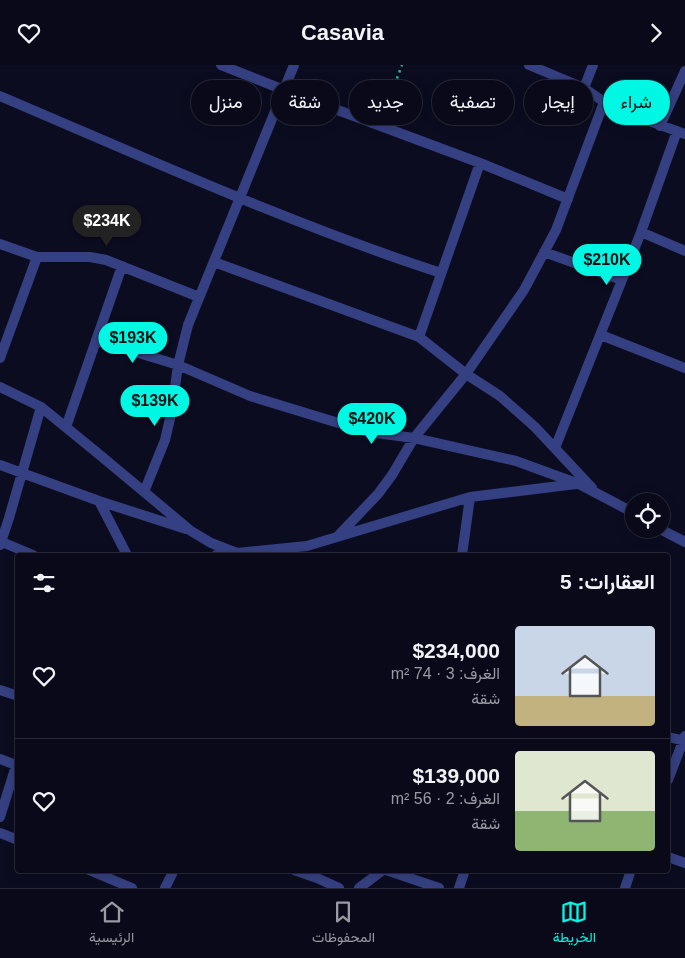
<!DOCTYPE html>
<html lang="ar">
<head>
<meta charset="utf-8">
<style>
  :root { --surface:#090919; --page:#171726; --text:#f1f3f6; --muted:#999aa2; --line:#292a38; --accent:#00f7e3 }
  body { margin:0; font-family:Helvetica,Vazirmatn,sans-serif; background:var(--page); color:var(--text); direction:rtl; height:100vh; display:flex; flex-direction:column; font-size:19px; white-space:nowrap }
  * { box-sizing:border-box; margin:0 }
  p { font-size:16px; color:var(--muted) }
  .icon { flex:none; width:28px; height:28px; fill:none; stroke:currentColor; stroke-width:2; stroke-linecap:round; stroke-linejoin:round }
  .map { position:relative; flex:1; overflow:hidden; direction:ltr }
  .sheet { position:absolute; left:15px; top:488px; width:655px; height:320px; display:flex; flex-direction:column; background:var(--surface); border-radius:5px; box-shadow:0 2px 12px #0003,0 0 0 1px var(--line); direction:rtl }
  .sheet>* { flex:none }
  .top-card { position:absolute; left:15px; top:15px; width:655px; height:45px; direction:rtl; display:flex; gap:10px }
  .fabs { position:absolute; left:625px; top:428px; display:grid; gap:10px }
  .fabs a { display:grid; place-items:center; width:45px; height:45px; border-radius:50%; background:var(--surface); box-shadow:0 2px 12px #0003,0 0 0 1px var(--line); font-size:25px }
  .price { position:absolute; translate:-50% -42px; padding:0 11px; border-radius:18px; background:var(--accent); color:#111; font-size:16px; line-height:32px; filter:drop-shadow(0 1px 2px #0008) }
  .price::after { content:''; position:absolute; left:50%; top:30px; width:15px; height:11px; margin-left:-8px; background:inherit; clip-path:polygon(0 0,100% 0,50% 100%) }
  .price.current { background:#222; color:#fff }
  ul { padding:0; list-style:none }
  li { display:flex; align-items:center; gap:15px; height:125px; padding:0 15px }
  li+li { border-top:1px solid var(--line) }
  li span { display:grid; place-items:center; flex:none; width:140px; height:100px; border-radius:5px; color:#555 }
  li>.icon { margin-inline-start:auto }
  span .icon { width:60px; height:60px; fill:#fffc; stroke-width:1 }
  li b { font-size:21px }
  h2 { display:flex; justify-content:space-between; align-items:center; height:60px; padding:0 15px; font-size:21px }
  .pill { padding:0 18px; border-radius:22px; background:var(--surface); box-shadow:0 2px 12px #0003,0 0 0 1px var(--line); font-size:18px; line-height:45px }
  .pill.current { background:var(--accent); color:#111 }
  header { display:flex; justify-content:space-between; align-items:center; height:65px; padding:0 15px; background:var(--surface); font-size:22px; font-weight:600 }
  .tab-bar { display:flex; justify-content:space-around; align-items:center; height:70px; border-top:1px solid var(--line); background:var(--surface); font-size:14px; color:var(--muted) }
  .tab-bar a { display:grid; justify-items:center; gap:2px }
  .tab-bar .current { color:var(--accent) }
  .map>svg:first-child { display:block }
  .lines { fill:none; stroke-linecap:round; stroke-linejoin:round }
  .path { stroke:#29b694; stroke-width:2.5; stroke-dasharray:2.5 4; stroke-linecap:butt }
  .minor { stroke:#354082; stroke-width:10 }
</style>
</head>
<body>
<header><svg class="icon" aria-label="forward" viewBox="0 0 24 24"><path d="M9 5l7 7-7 7"/></svg>Casavia<svg class="icon" aria-label="heart" viewBox="0 0 24 24"><path d="M12 20l-8-8c-3-5 5-10 8-4 3-6 11-1 8 4z"/></svg></header>
<div class="map">
<svg width="685" height="823" viewBox="0 0 685 823">
  <rect width="100%" height="100%" fill="#0c0c21"/>
  <g class="lines">
    <path class="path" d="M383,50L402,0"/>
    <path class="minor" d="M221,0L284,25L480,98L568,134
      M294,0L188,260L178,300L250,331L368,367L414,373L516,396L579,419L634,448
      M529,0L584,23L604,37L633,50L685,69
      M584,23L593,0
      M0,31C146,93 290,159 441,208
      M660,61L685,6
      M641,167L685,186
      M0,179L37,192H90L106,195L199,232
      M544,187L622,215
      M214,197L419,272L466,309L414,373L392,410L378,429L337,472
      M601,270L685,303
      M419,272L480,98
      M96,275L178,300L172,345L165,375L144,427
      M0,293L37,192
      M0,322L41,342L95,386L191,466L211,478L237,488L307,481L470,432L576,419
      M66,362L122,201
      M555,383L622,215L641,167L677,66
      M0,400L99,436L186,464
      M592,423L535,362L500,331L466,309L524,225L556,165L604,37
      M99,436L127,490
      M660,464L685,477
      M2,477L33,490
      M0,480L9,453L41,342
      M216,490L235,489
      M462,490L470,432
      M0,625L18,631
      M668,672L685,676
      M0,694L18,701
      M668,715L685,671
      M0,752L16,701
      M0,768L18,775
      M668,792L685,798
      M89,805L132,823
      M294,805L317,813L339,823
      M386,805L439,823
      M165,823L174,805
      M359,823L383,805
      M459,823L465,805
      M625,823L631,805"/>
  </g>
</svg>
<div class="fabs">
<a><svg class="icon" aria-label="locate" viewBox="0 0 24 24"><circle cx="12" cy="12" r="6"/><path d="M12 2v4M12 18v4M2 12h4M18 12h4"/></svg></a>
</div>
<b class="price current" style="left:107px;top:182px">$234K</b>
<b class="price" style="left:607px;top:221px">$210K</b>
<b class="price" style="left:133px;top:299px">$193K</b>
<b class="price" style="left:155px;top:362px">$139K</b>
<b class="price" style="left:372px;top:380px">$420K</b>
<div class="top-card">
<a class="pill current">شراء</a>
<a class="pill">إيجار</a>
<a class="pill">تصفية</a>
<a class="pill">جديد</a>
<a class="pill">شقة</a>
<a class="pill">منزل</a>
</div>
<section class="sheet">
<h2>العقارات: 5<svg class="icon" aria-label="filters" viewBox="0 0 24 24"><path d="M4 7h16M4 17h16"/><circle cx="9" cy="7" r="2"/><circle cx="15" cy="17" r="2"/></svg></h2>
<ul>
<li><span style="background:linear-gradient(#c9d6e8 70%,#c2b280 0)"><svg class="icon" aria-label="home" viewBox="0 0 24 24"><path d="M3 11l9-7 9 7M6 9v11h12V9"/></svg></span><div><b>$234,000</b><p>الغرف: 3 · 74 m²</p><p>شقة</p></div><svg class="icon" aria-label="heart" viewBox="0 0 24 24"><path d="M12 20l-8-8c-3-5 5-10 8-4 3-6 11-1 8 4z"/></svg></li>
<li><span style="background:linear-gradient(#dfe7d0 60%,#8fb573 0)"><svg class="icon" aria-label="home" viewBox="0 0 24 24"><path d="M3 11l9-7 9 7M6 9v11h12V9"/></svg></span><div><b>$139,000</b><p>الغرف: 2 · 56 m²</p><p>شقة</p></div><svg class="icon" aria-label="heart" viewBox="0 0 24 24"><path d="M12 20l-8-8c-3-5 5-10 8-4 3-6 11-1 8 4z"/></svg></li>
</ul>
</section>
</div>
<nav class="tab-bar">
<a class="current"><svg class="icon" aria-label="map" viewBox="0 0 24 24"><path d="M3 6l6-2 6 2 6-2v14l-6 2-6-2-6 2zM9 4v14M15 6v14"/></svg>الخريطة</a>
<a><svg class="icon" aria-label="saved" viewBox="0 0 24 24"><path d="M7 4h10v16l-5-4-5 4z"/></svg>المحفوظات</a>
<a><svg class="icon" aria-label="home" viewBox="0 0 24 24"><path d="M3 11l9-7 9 7M6 9v11h12V9"/></svg>الرئيسية</a>
</nav>
</body>
</html>
